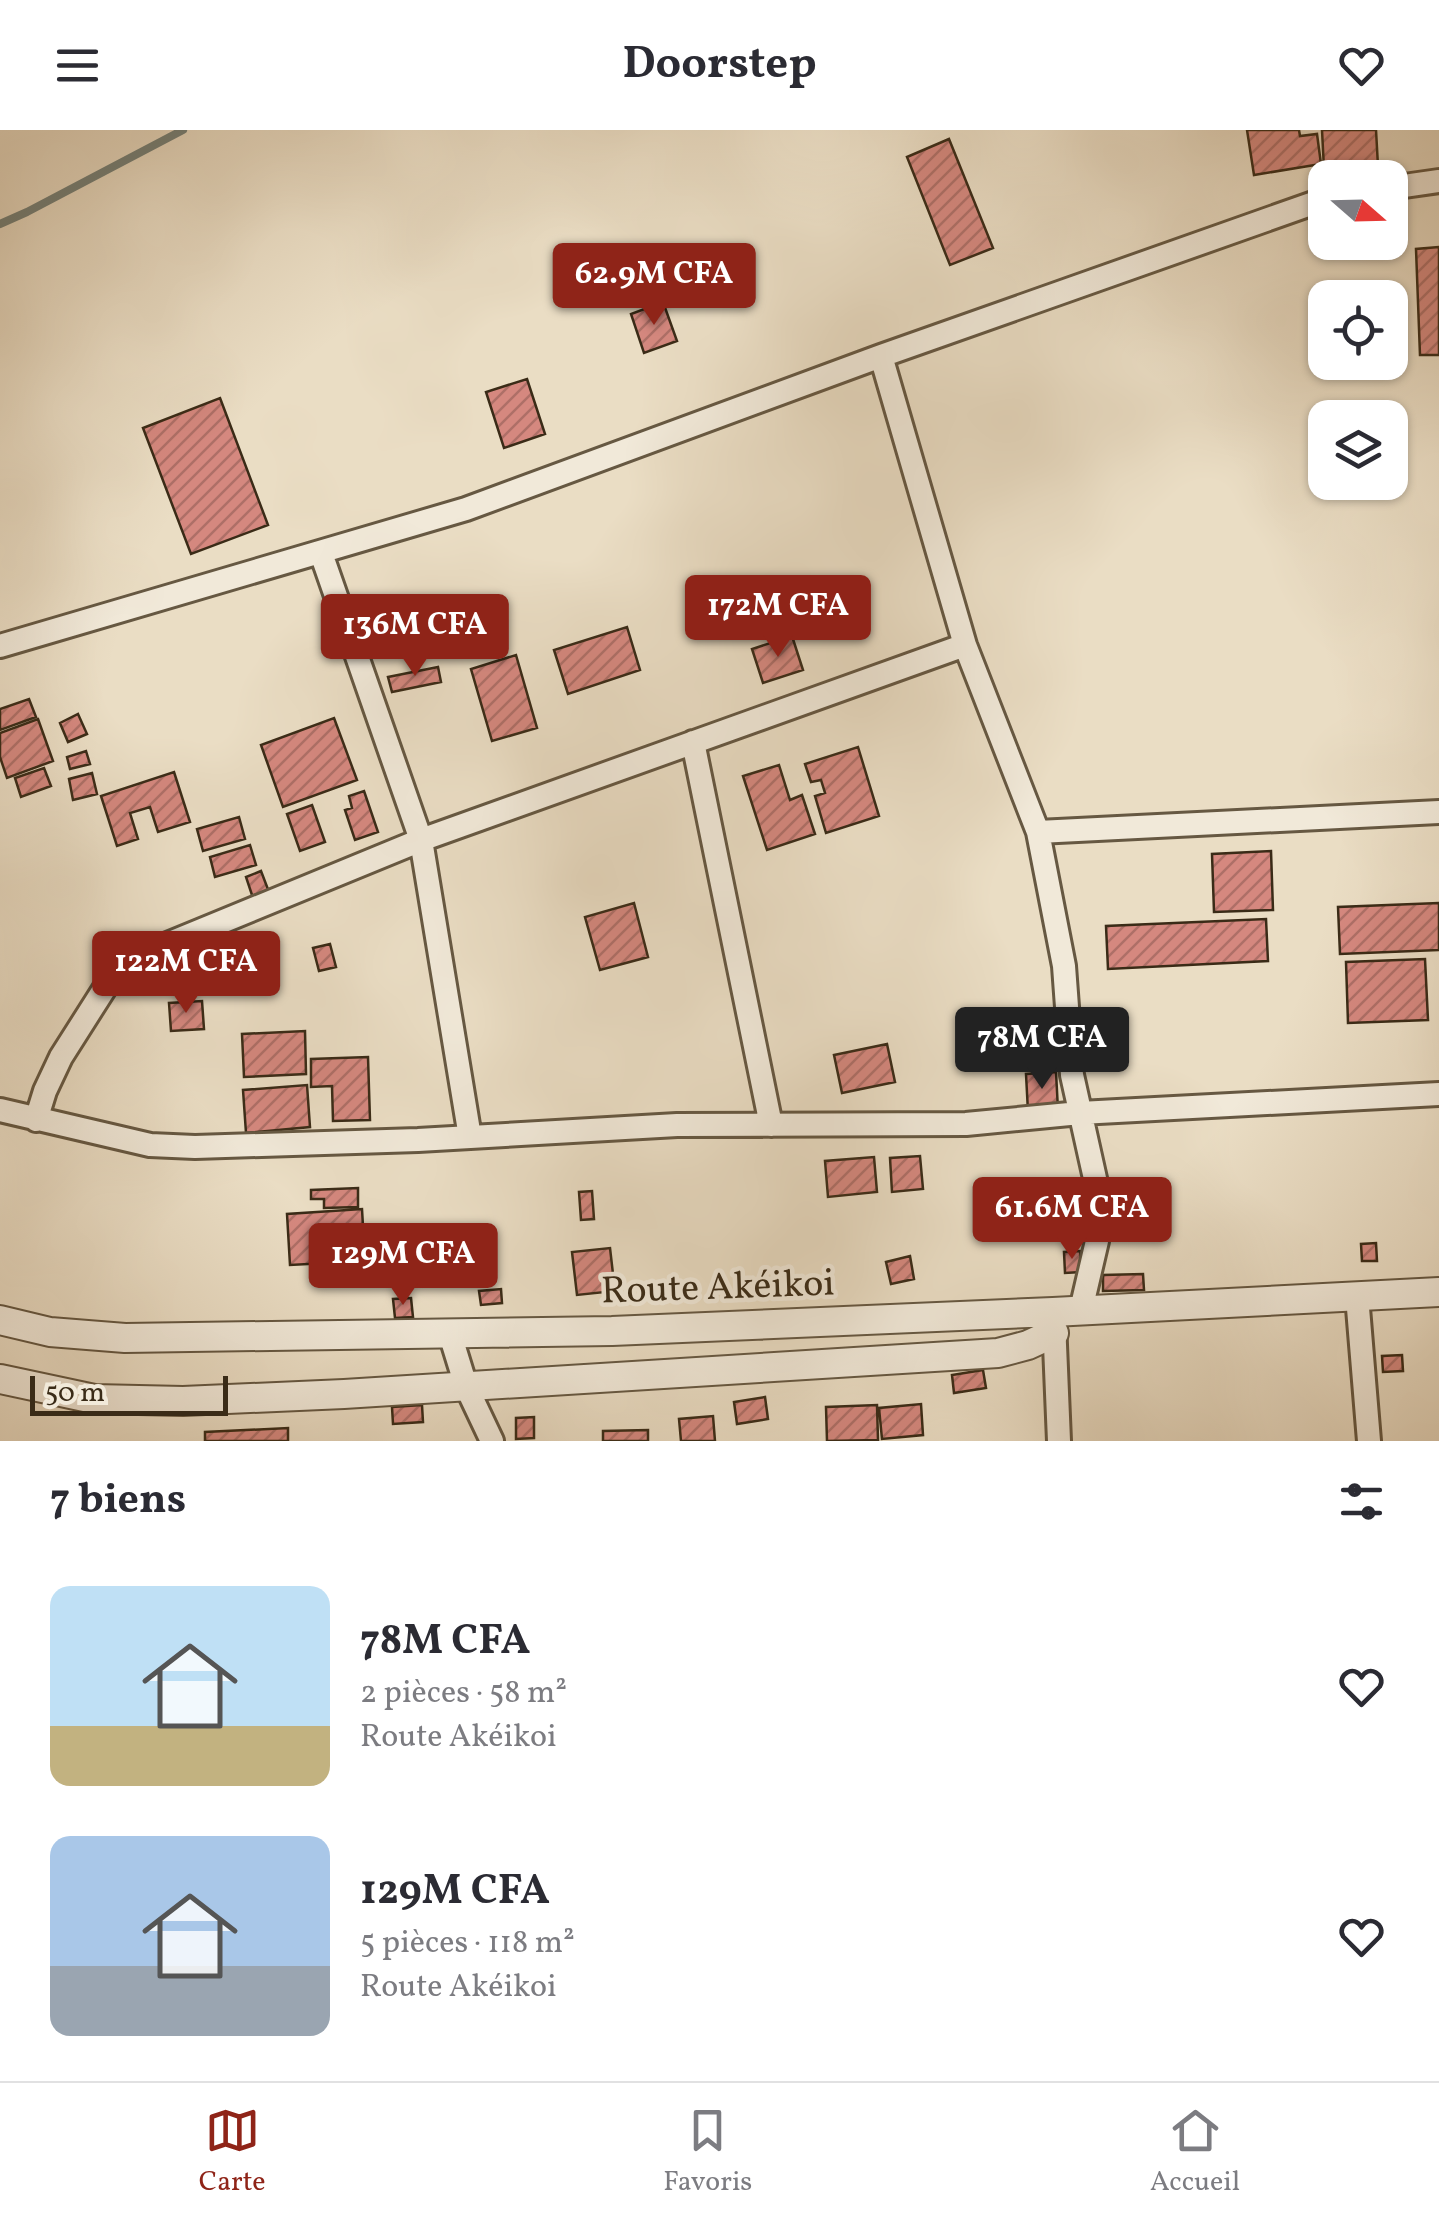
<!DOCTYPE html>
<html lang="fr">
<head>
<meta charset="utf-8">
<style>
  :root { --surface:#fff; --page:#f7f7f7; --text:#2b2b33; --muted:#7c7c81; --line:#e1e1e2; --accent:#8f2418 }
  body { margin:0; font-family:Vollkorn,serif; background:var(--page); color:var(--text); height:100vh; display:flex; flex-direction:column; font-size:38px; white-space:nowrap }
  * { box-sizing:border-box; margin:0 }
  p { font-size:32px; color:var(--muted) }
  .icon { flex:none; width:55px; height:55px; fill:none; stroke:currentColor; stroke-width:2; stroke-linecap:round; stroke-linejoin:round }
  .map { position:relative; height:1311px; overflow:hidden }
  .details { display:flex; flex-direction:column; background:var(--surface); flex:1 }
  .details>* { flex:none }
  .needle { width:65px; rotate:110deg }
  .fabs { position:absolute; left:1308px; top:30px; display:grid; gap:20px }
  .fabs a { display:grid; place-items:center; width:100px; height:100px; border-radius:20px; background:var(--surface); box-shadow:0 2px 8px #0004; font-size:50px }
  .scale { position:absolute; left:30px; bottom:25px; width:198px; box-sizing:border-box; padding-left:10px; border:5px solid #3a2b17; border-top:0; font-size:28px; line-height:35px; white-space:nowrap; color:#3a2b17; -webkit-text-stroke:8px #f1e9d9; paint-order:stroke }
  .price { position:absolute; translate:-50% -85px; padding:0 22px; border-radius:10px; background:var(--accent); color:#fff; font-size:32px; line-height:65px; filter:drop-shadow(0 2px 5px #0008) }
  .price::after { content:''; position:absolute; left:50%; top:60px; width:30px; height:22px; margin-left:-15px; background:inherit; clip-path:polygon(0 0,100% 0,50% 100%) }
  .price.active { background:#222; color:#fff }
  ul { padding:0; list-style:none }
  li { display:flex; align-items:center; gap:30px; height:250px; padding:0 50px }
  li span { display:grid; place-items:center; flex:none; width:280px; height:200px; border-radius:20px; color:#555 }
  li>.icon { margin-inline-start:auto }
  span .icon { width:120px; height:120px; fill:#fffc; stroke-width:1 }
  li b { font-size:42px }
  h2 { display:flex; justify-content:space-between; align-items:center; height:120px; padding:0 50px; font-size:42px }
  header { display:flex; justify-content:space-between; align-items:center; height:130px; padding:0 50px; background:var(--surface); font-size:45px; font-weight:700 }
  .tabs { display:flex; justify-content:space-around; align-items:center; height:140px; border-top:2px solid var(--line); background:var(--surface); font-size:28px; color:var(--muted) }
  .tabs a { display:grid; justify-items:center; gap:5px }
  .tabs .active { color:var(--accent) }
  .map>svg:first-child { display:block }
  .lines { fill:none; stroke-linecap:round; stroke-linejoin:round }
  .stream { stroke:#74817a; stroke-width:8 }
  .building { fill:url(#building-hatch); stroke:#3a2b17; stroke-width:2.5 }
  .minor-casing { stroke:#665842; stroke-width:28 }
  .tertiary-casing { stroke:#665842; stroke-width:32 }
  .minor { stroke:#f1e9d9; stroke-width:22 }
  .tertiary { stroke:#f1e9d9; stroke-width:28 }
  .labels { text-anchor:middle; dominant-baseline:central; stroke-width:9; stroke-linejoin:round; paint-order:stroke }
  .street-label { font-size:38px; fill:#3a2b17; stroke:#f1e9d9 }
</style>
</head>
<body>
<header><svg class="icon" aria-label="menu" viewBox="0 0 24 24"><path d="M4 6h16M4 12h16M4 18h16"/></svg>Doorstep<svg class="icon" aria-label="heart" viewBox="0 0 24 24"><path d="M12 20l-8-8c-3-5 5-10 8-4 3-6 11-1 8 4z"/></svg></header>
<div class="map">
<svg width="1439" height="1311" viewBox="0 0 1439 1311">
  <defs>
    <pattern id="building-hatch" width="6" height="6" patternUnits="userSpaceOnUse" patternTransform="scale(2.5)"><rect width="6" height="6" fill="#d5887f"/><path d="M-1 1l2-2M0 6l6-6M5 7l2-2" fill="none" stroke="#ae6f67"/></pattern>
  </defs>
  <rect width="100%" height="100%" fill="#eaddc4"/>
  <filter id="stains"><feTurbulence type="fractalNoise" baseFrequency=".002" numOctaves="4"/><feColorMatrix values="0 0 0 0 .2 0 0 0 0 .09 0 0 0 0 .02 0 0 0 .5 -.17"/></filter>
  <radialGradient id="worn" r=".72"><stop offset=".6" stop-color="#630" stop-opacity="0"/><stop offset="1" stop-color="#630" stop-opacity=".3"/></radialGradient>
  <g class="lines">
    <path class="stream" d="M0,94L27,82L183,0"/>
  </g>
  <path class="building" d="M1247,0H1299L1300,6L1317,4L1321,34L1254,45Z
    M1322,0H1376L1378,36L1324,39Z
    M949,9L993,118L950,135L907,27Z
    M1439,117V225H1420L1416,119Z
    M663,172L677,211L644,223L631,184Z
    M527,249L545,304L504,318L486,262Z
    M220,268L268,395L191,424L143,298Z
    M627,497L640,540L568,564L554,520Z
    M792,506L803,540L763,553L752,519Z
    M516,525L537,598L492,611L471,539Z
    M438,537L441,552L392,562L388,547Z
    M29,569L36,587L0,600V579Z
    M78,584L87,604L68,612L60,593Z
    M334,588L357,650L283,677L261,615Z
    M38,589L53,631L7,648L0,627V603Z
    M858,617L879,686L826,703L815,666L825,663L821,650L811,652L805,634Z
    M86,621L90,634L70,639L67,627Z
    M779,635L790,670L802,665L815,704L767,720L743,646Z
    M44,638L51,656L21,667L15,648Z
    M174,642L190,692L158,702L150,677L130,683L138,709L117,716L101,666Z
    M92,643L97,664L73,670L69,649Z
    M364,661L378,702L355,710L345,680L352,678L349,666Z
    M312,675L325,712L300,721L287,684Z
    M239,687L245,709L203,721L197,699Z
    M250,715L256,735L215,747L210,727Z
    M1271,721L1273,780L1214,782L1212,724Z
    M261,741L269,762L253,768L246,747Z
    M634,773L648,827L600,840L585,787Z
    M1439,773V820L1340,824L1338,777Z
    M1266,789L1268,831L1108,839L1106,796Z
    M330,814L336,837L319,841L313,818Z
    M1425,829L1428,890L1348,893L1346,832Z
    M202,871L204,899L171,901L169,873Z
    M305,901L306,944L244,947L242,904Z
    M887,914L895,952L842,963L834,925Z
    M368,927L370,990L333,991L332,956L311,957V929Z
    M1056,942L1058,980L1028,982L1026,944Z
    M307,955L310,997L246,1003L243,960Z
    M920,1026L923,1059L892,1062L890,1028Z
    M874,1027L877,1062L828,1067L825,1031Z
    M358,1058V1077L324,1078V1069H311V1060Z
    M592,1061L594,1089L581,1090L579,1062Z
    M362,1079L365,1131L290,1135L287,1084Z
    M1376,1113L1377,1131H1362L1361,1114Z
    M610,1118L615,1161L577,1165L572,1122Z
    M1080,1121L1081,1142L1065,1143L1064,1122Z
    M910,1126L914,1149L891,1154L886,1132Z
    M1143,1144L1144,1160L1103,1161V1145Z
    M501,1159L502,1173L481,1175L479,1161Z
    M411,1168L413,1187L395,1188L393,1169Z
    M1402,1225L1403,1241L1383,1242L1382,1226Z
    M983,1240L986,1258L954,1263L952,1245Z
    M765,1267L768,1289L737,1294L734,1272Z
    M921,1274L923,1305L882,1309L879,1278Z
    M422,1275L423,1292L393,1294L392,1277Z
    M877,1275L878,1310L827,1311L826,1277Z
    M713,1286L715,1311H681L679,1289Z
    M534,1287V1308L516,1309V1288Z
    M288,1298V1311H205V1302Z
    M648,1300V1311H603V1301Z"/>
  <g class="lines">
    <defs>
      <path id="minor" d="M1390,58L1439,51
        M881,226L965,515L1038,702L1064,836L1072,945L1098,1062L1097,1111L1081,1180
        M321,423L421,710L470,1007
        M0,516L466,379L881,226L1325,69
        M693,612L771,995
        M1038,702L1439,682
        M0,980L150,1015L195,1017L418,1010L677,995L966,994L1080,983L1439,964
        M36,990L45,961L61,927L115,842L158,818L421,710L965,515
        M1357,1166L1369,1311
        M1054,1191L1059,1311
        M450,1204L466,1256L492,1311"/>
      <path id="tertiary" d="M0,1190L50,1202L125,1208L612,1201L1053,1182L1439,1162
        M0,1249L94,1269L183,1271L344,1264L998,1223L1028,1215L1054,1203"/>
    </defs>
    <use href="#minor" class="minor-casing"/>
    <use href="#tertiary" class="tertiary-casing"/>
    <use href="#minor" class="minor"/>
    <use href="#tertiary" class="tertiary"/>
  </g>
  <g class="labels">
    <g class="street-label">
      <text transform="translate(718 1159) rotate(-2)">Route Akéikoi</text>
    </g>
  </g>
  <rect width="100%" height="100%" filter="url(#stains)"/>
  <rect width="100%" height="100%" fill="url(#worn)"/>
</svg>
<div class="fabs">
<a><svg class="needle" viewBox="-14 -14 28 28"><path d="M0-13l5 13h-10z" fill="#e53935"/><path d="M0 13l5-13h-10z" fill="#7c7c81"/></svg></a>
<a><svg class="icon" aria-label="locate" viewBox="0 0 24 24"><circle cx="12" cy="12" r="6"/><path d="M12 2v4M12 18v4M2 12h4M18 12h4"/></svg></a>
<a><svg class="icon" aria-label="layers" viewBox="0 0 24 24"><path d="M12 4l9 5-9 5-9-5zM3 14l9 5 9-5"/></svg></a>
</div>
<div class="scale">50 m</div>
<b class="price" style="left:654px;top:198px">62.9M CFA</b>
<b class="price" style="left:778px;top:530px">172M CFA</b>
<b class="price" style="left:415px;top:549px">136M CFA</b>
<b class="price" style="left:186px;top:886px">122M CFA</b>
<b class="price active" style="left:1042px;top:962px">78M CFA</b>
<b class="price" style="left:1072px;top:1132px">61.6M CFA</b>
<b class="price" style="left:403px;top:1178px">129M CFA</b>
</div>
<section class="details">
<h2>7 biens<svg class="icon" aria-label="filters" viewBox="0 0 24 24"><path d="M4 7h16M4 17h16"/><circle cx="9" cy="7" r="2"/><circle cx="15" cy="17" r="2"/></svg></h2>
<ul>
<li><span style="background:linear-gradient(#bfe0f5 70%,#c2b280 0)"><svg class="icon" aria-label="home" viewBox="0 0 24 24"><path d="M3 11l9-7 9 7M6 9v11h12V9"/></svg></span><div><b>78M CFA</b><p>2 pièces · 58 m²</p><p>Route Akéikoi</p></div><svg class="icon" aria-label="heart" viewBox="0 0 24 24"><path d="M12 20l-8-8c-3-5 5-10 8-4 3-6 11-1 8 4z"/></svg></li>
<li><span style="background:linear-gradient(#a9c7e8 65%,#9aa5b1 0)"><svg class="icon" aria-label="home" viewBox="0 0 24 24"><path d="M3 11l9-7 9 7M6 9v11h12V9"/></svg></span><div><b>129M CFA</b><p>5 pièces · 118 m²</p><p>Route Akéikoi</p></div><svg class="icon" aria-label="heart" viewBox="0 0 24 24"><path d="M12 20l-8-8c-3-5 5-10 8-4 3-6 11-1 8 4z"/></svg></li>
</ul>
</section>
<nav class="tabs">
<a class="active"><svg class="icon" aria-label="map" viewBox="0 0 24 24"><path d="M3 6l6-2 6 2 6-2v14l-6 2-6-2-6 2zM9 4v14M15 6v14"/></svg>Carte</a>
<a><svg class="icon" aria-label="saved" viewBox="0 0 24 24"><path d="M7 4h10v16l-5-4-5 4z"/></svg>Favoris</a>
<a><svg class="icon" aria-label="home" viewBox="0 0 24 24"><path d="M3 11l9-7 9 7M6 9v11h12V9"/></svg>Accueil</a>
</nav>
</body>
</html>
